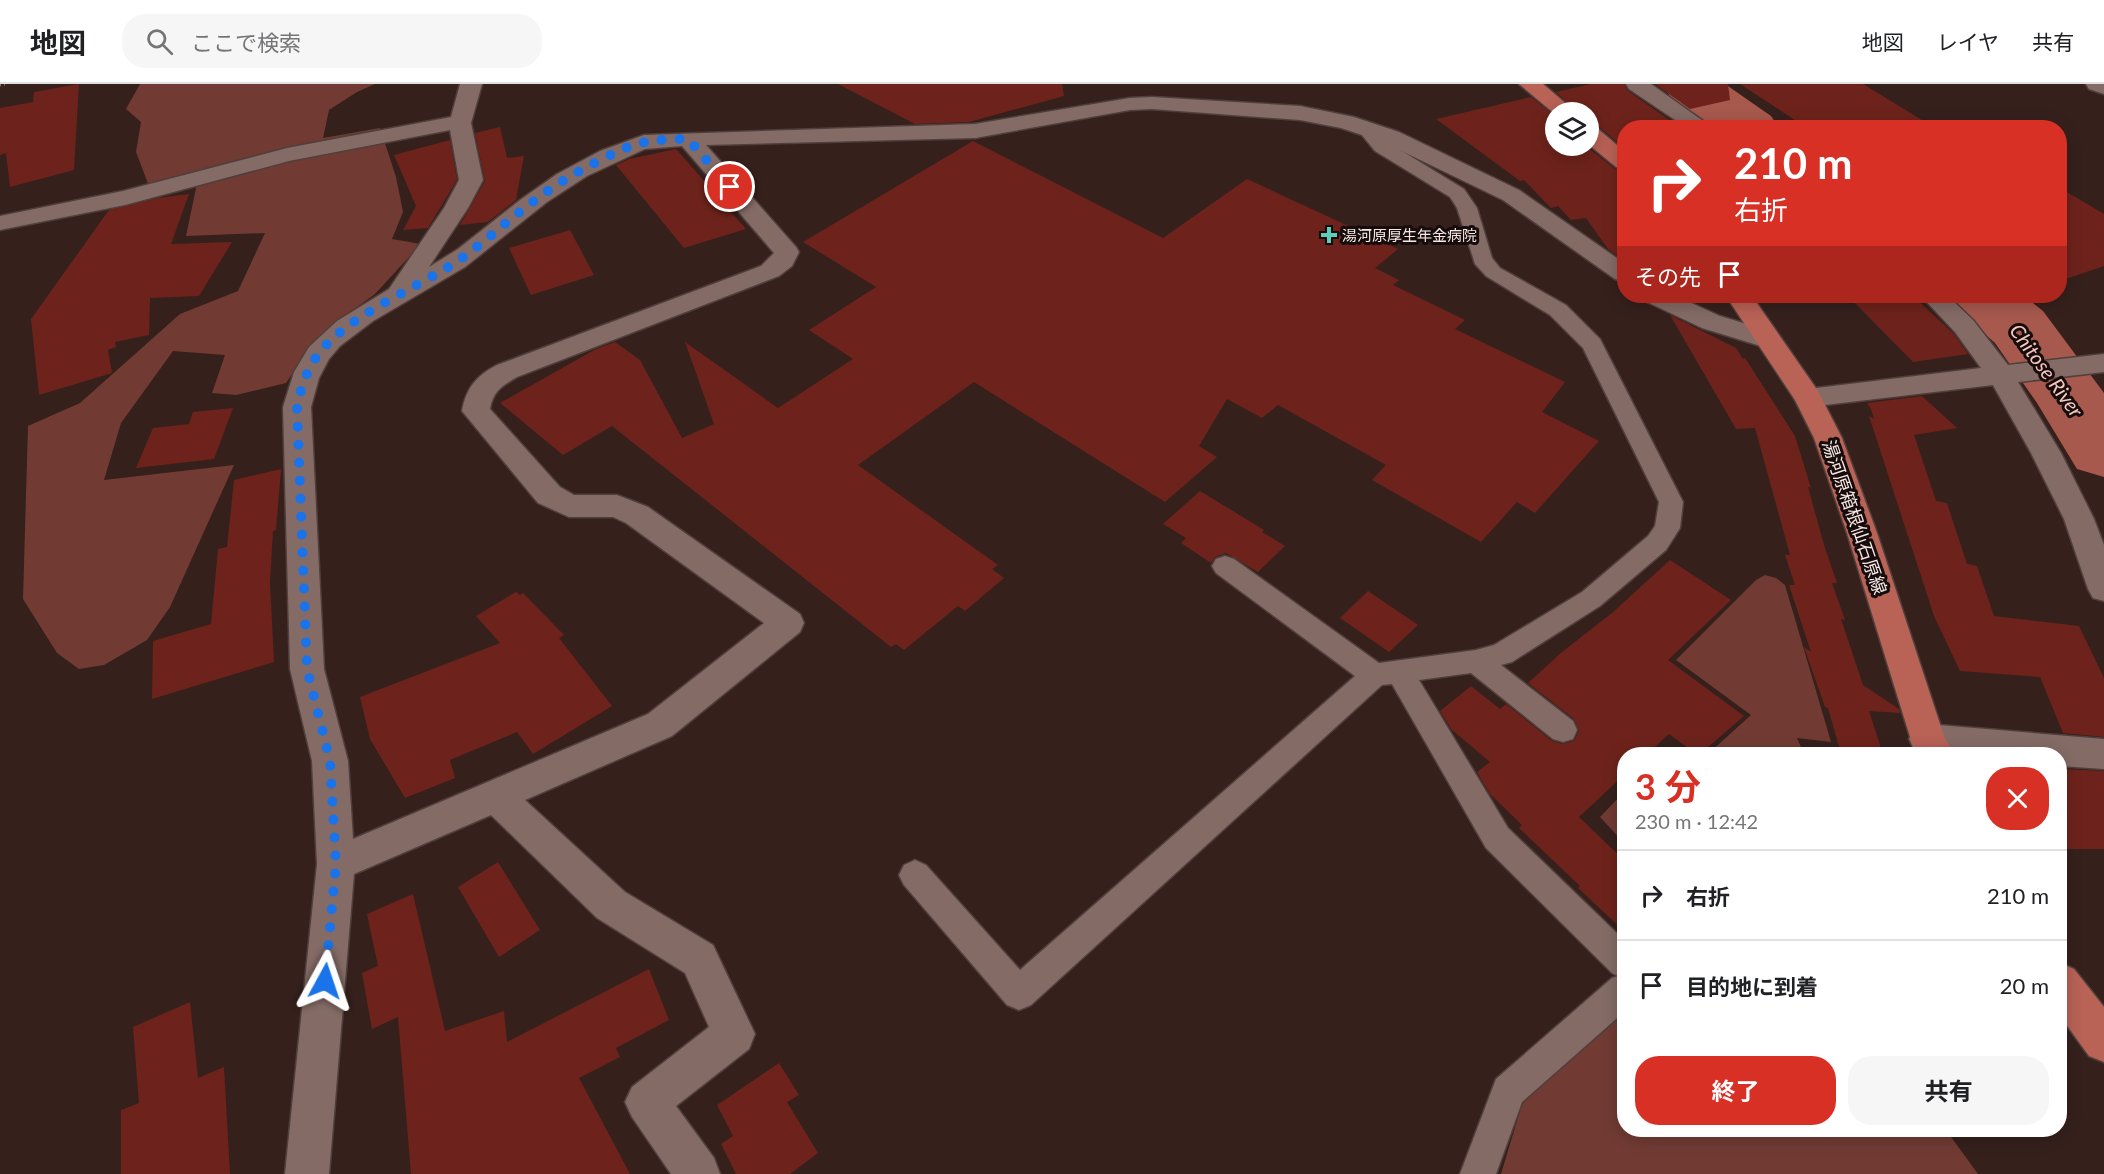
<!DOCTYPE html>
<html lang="ja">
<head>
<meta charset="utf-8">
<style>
  :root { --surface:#fff; --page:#f6f6f6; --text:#202124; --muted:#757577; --line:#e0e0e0; --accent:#d93025 }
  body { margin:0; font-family:Lato,"Noto Sans JP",sans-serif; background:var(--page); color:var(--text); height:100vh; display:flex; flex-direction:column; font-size:22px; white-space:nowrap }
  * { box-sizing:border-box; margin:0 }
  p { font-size:20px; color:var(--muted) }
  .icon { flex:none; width:33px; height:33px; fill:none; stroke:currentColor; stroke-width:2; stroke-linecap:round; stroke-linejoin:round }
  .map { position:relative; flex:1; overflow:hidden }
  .panel { position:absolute; left:1617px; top:663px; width:450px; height:390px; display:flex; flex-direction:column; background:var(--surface); border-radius:24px; box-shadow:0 3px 15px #0003 }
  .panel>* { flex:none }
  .banner { position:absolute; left:1617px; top:36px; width:450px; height:183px; border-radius:24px; box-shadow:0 3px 15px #0003; background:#d93025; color:#fff; overflow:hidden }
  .tools { position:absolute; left:1545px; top:18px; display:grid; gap:12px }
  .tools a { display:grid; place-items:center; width:54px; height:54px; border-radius:50%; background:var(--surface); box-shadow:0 3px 15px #0003; font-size:30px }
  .pin { position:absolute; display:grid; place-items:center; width:51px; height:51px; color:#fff; margin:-26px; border:3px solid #fff; border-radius:50%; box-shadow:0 2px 6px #0007 }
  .me { position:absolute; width:66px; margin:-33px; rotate:5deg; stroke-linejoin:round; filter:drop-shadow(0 0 4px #0008) }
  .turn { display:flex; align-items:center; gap:21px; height:126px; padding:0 18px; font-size:27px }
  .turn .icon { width:78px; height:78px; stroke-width:2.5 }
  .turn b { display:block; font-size:42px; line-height:51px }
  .then { display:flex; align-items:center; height:57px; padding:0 18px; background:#0003; gap:12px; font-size:22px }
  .round { display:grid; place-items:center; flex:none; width:63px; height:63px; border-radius:24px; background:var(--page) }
  .headline { display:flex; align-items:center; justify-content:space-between; height:102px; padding:0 18px }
  h1 { font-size:36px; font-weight:700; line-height:45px; color:var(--accent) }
  .button { display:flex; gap:12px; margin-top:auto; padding:12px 18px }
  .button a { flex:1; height:69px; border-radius:24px; background:var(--accent); color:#fff; font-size:24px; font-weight:700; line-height:69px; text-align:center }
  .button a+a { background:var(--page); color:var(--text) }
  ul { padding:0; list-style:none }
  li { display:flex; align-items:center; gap:18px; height:90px; padding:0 18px; border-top:2px solid var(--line) }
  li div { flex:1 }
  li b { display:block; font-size:22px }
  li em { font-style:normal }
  header { display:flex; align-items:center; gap:36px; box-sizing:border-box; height:84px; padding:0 30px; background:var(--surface); border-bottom:2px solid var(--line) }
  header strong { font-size:28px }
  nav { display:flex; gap:33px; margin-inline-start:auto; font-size:21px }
  .search { width:420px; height:54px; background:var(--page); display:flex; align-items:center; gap:15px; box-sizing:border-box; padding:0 21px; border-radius:24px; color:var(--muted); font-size:22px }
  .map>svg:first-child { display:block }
  .green { fill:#713b33 }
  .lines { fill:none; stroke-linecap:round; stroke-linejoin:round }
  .river { fill:#a8594d; fill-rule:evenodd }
  .building { fill:#6d231b }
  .service-casing { stroke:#503f3c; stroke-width:3 }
  .minor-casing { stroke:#503f3c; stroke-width:3 }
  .tertiary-casing { stroke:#503f3c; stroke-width:3 }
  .secondary-casing { stroke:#503f3c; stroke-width:3 }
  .primary-casing { stroke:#503f3c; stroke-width:3 }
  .path { stroke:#887672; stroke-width:3; stroke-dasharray:1 3; stroke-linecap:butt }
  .service { fill:#846b66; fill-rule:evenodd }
  .minor { fill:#846b66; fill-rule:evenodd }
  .tertiary { fill:#846b66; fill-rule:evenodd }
  .secondary { fill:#846b66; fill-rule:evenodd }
  .primary { fill:#b96256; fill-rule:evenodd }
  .route { stroke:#1a73e8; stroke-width:10; stroke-dasharray:0 18 }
  .poi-dot { fill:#5dceb9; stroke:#160c0b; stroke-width:2 }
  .labels { text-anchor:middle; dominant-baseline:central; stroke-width:6; stroke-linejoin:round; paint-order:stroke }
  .far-poi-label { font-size:15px; fill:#f7e8e5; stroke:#160c0b; text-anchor:start }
  .street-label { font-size:18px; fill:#f7e8e5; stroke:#160c0b }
  .water-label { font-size:20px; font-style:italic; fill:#f7c8c0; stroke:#160c0b }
</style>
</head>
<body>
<header>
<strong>地図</strong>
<div class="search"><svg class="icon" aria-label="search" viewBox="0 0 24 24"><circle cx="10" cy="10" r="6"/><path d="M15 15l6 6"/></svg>ここで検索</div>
<nav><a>地図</a><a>レイヤ</a><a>共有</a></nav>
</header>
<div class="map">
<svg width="2104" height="1090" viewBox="0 0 2104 1090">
  <rect width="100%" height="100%" fill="#35201c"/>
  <g class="green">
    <polygon points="140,0 375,0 357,8 329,26 323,54 380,44 396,93 403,128 392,155 421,160 375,210 334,240 308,267 286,299 236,311 212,309 225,271 173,267 121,339 104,396 234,381 170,523 147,556 104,581 79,585 57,569 23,515 28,342 80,319 180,230 238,207 265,149 186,152 199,90 149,102 136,68 141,38 126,25"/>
    <polygon points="1765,491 1776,494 1785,501 1831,658 1797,654 1804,670 1708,670 1751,631 1676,576 1756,496"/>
    <polygon points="1624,708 1624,759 1600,733"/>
    <polygon points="1624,924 1624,1046 1946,1046 1978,1090 1501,1090 1522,1020"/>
  </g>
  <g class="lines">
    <g class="river">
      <polygon points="1662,0 1725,0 1771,32 1779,44 1713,44 1670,12"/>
      <polygon points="1950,212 2024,212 2043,227 2104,309 2104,393 2077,385 2037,319 1995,259 1959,227"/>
    </g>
  </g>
  <g class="building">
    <polygon points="79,0 74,86 10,103 6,69 0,71 0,24 33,18 34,8"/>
    <polygon points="838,0 1062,0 1064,12 969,38 915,40"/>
    <polygon points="1591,0 1624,0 1628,7 1681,44 1624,44 1624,64 1597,41 1588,39 1588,28 1578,28 1556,8"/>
    <polygon points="1655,0 1728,0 1730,16 1690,25"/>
    <polygon points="1740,0 1863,0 1935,44 1807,44"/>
    <polygon points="1531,13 1556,33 1556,62 1586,62 1615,85 1624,87 1624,177 1608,165 1586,134 1571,136 1558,122 1551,124 1524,96 1520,97 1436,35"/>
    <polygon points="500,43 507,74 524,72 516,116 488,138 460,141 485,97 475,49"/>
    <polygon points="450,56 457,96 428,144 403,146 416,122 394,71"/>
    <polygon points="973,57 1163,154 1247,95 1398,165 1375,184 1399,196 1393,201 1465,236 1455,245 1565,298 1542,328 1599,357 1535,429 1517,418 1481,458 1372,396 1386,381 1278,321 1262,334 1227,315 1199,362 1217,373 1165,418 974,298 858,381 998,481 992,485 1004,494 965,527 958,522 904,566 896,560 891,563 612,342 563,371 500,319 596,265 615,258 640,276 682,354 714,340 685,258 778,324 853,275 809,246 876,203 803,158"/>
    <polygon points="676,65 746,145 684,164 616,81 629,75"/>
    <polygon points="2060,104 2104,130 2104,182 2060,197"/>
    <polygon points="189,110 171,160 232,158 199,212 150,214 149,251 115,258 116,263 108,266 112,289 39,311 31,235 109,126 158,114"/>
    <polygon points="570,146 594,191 531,211 509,164"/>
    <polygon points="1848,212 1913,212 1954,250 1968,270 1913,278"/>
    <polygon points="1670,231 1736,264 1743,275 1745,274 1795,352 1811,404 1808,403 1824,461 1837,499 1832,499 1845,536 1841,535 1863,601 1899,625 1900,629 1869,627 1883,670 1841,670 1828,624 1825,623 1804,563 1811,568 1789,501 1795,501 1785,471 1790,471 1755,344 1736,345"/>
    <polygon points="1922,312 1957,344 1914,351 1936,417 1947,419 1967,480 1977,482 1994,532 2079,542 2104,594 2104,653 2063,649 2040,593 1960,587 1934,532 1869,332 1874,335 1871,325 1867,319"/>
    <polygon points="233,324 214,375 136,384 153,344 189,340 193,328"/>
    <polygon points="281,385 276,446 273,447 270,498 274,578 152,615 153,557 211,540 218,465 227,463 234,396"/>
    <polygon points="1200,407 1264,446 1262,448 1285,462 1258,488 1226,469 1215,473 1211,479 1181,459 1186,454 1163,440"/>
    <polygon points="1670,476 1731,516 1668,576 1744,632 1700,670 1696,670 1669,650 1647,670 1624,670 1624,691 1579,733 1624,776 1624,847 1578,804 1580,802 1519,744 1522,741 1490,710 1477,688 1490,678 1451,645 1440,627 1471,602 1500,625 1506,620 1552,657 1562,660 1574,657 1579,647 1574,635 1528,599 1562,568 1612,529"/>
    <polygon points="1368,507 1418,541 1389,568 1340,534"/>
    <polygon points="516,508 520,511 523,509 564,551 559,554 612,622 533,670 517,648 450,676 455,694 405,714 370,655 360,613 500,559 476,532"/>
    <polygon points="2060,685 2104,687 2104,765 2060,765"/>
    <polygon points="498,778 540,846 499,873 458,803"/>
    <polygon points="413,810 445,947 504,927 507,958 649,885 669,936 616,964 620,973 579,994 630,1090 411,1090 398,933 372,945 362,889 378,882 367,830"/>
    <polygon points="190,918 198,994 224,983 230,1090 121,1090 121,1026 139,1019 133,943"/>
    <polygon points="779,979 799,1011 787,1018 818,1069 790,1090 736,1090 721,1060 733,1052 717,1021"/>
  </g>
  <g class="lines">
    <defs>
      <polygon id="service" points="1366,40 1372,41 1389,59 1464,105 1477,124 1492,174 1500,184 1566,221 1600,255 1683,418 1680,444 1666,466 1600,522 1512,578 1501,581 1573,637 1577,646 1573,655 1563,658 1553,655 1471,589 1419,596 1508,744 1624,856 1624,928 1522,1018 1496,1090 1460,1090 1496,995 1612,894 1618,892 1612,889 1486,764 1392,600 1382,601 1031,921 1019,926 1007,921 904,801 899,791 904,781 915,776 926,781 1020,886 1355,592 1216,489 1212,482 1216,475 1225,472 1234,475 1379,579 1476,566 1494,561 1582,508 1648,452 1655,442 1659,418 1583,264 1550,231 1486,192 1475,180 1457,124 1450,113 1375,67 1357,45 1360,41"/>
      <g id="minor">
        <path d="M 460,0 L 482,0 L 471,39 L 483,96 L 468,124 L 429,183 L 458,165 L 520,116 L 557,90 L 600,67 L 644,51 L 975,40 L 983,42 L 986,47 L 983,52 L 975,54 L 706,61 L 796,163 L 799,168 L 792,182 L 779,192 L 517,293 C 502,302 493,307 490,325 L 560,403 L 574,411 L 617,411 L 648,423 L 800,530 L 804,539 L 800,548 L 672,652 L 525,716 L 625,808 L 713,861 L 755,950 L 749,965 L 676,1022 L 714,1074 L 720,1090 L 671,1090 L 632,1033 L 625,1018 L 632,1003 L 709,943 L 685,889 L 597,834 L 491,731 L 354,790 L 329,1090 L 285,1090 L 317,780 L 312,677 L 290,585 L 283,323 L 294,288 L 309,263 L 337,237 L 389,205 L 444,124 L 459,96 L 450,46 L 289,77 L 125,121 L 0,146 L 0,132 L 123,107 L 287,64 L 451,33 ZM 682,62 L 774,169 L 761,182 L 497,281 C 477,291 466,304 462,327 L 538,419 L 569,433 L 613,433 L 626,439 L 764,539 L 648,630 L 353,755 L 348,677 L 324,585 L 311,323 L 319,294 L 329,275 L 340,262 L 373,237 L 465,183 L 547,118 L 587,92 L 645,65 Z"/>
        <polygon points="1626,0 1651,0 1713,44 1687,44 1629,5"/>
        <polygon points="1921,212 1948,212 1973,236 2008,281 2104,270 2104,288 2018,298 2061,369 2094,435 2104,461 2104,517 2093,514 2088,505 2064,435 2031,369 1993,301 1808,323 1798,321 1794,314 1798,307 1808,305 1981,284 1955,248"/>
        <polygon points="1927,640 2104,655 2104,685 2060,682 2060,670 1927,670 1914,666 1909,655 1914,644"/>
      </g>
      <g id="tertiary">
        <polygon points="1152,13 1300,22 1354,33 1399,48 1519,106 1624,179 1624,198 1615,195 1503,116 1383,58 1341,44 1300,36 1152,25 1130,26 975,54 967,52 964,47 967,42 975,40 1130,14"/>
        <polygon points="1643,212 1676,212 1720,232 1776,249 1780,255 1776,261 1767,264 1702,244 1647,218"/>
      </g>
      <polygon id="secondary" points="2086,0 2104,0 2104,10 2089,5"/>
      <g id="primary">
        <polygon points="1519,0 1543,0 1576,28 1556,28 1556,31"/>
        <polygon points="1588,41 1596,43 1624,67 1624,85 1616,83 1588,60"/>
        <polygon points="1726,212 1752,212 1818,307 1842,354 1877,449 1944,652 1953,670 1917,670 1914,666 1847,449 1814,354 1795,316"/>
        <polygon points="2060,879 2074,885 2104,923 2104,978 2089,972 2060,932"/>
      </g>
    </defs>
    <use href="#service" class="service-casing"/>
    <use href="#minor" class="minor-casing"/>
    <use href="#tertiary" class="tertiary-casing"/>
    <use href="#secondary" class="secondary-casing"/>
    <use href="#primary" class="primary-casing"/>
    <polyline class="path" points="0,1 6,0"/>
    <use href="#service" class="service"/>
    <use href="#minor" class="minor"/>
    <use href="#tertiary" class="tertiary"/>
    <use href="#secondary" class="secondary"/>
    <use href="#primary" class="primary"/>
  </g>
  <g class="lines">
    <path class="route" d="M 325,897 L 336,780 L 330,677 L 307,585 L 297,323 C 301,303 307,285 319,269 C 350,230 418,204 459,176 C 487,157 511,133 538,114 C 563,95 593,79 621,66 C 643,56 664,55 688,55 L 730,103"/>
  </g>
  <path class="poi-dot" d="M1326 142h6v6h6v6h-6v6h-6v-6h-6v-6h6z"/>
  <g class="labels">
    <g class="far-poi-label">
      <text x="1342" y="151">湯河原厚生年金病院</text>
    </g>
    <g class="street-label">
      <text transform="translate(1855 433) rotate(71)">湯河原箱根仙石原線</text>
    </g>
    <g class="water-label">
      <text transform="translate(2047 286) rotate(54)">Chitose River</text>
    </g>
  </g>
</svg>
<div class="tools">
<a><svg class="icon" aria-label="layers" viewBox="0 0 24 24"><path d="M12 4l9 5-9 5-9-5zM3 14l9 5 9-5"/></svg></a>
</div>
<div class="pin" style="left:730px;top:103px;background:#d93025"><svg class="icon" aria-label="arrive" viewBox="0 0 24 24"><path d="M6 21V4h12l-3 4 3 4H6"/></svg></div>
<svg class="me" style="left:325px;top:897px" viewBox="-20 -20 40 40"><path d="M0-17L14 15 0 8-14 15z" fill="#1a73e8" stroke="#fff" stroke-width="4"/></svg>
<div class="banner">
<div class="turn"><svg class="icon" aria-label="right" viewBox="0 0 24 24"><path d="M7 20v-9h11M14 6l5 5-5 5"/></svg><div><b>210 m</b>右折</div></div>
<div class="then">その先<svg class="icon" aria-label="arrive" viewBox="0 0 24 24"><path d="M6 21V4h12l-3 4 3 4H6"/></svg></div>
</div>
<section class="panel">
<div class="headline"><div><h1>3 分</h1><p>230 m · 12:42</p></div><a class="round" style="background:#d93025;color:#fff"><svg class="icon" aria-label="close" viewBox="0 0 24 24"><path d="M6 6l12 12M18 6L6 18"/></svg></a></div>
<ul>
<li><svg class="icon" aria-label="right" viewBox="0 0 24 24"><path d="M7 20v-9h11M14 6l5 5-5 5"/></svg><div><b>右折</b></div><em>210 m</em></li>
<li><svg class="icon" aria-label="arrive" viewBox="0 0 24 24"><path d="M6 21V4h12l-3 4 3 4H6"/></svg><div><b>目的地に到着</b></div><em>20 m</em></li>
</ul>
<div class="button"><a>終了</a><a>共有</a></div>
</section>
</div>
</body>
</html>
